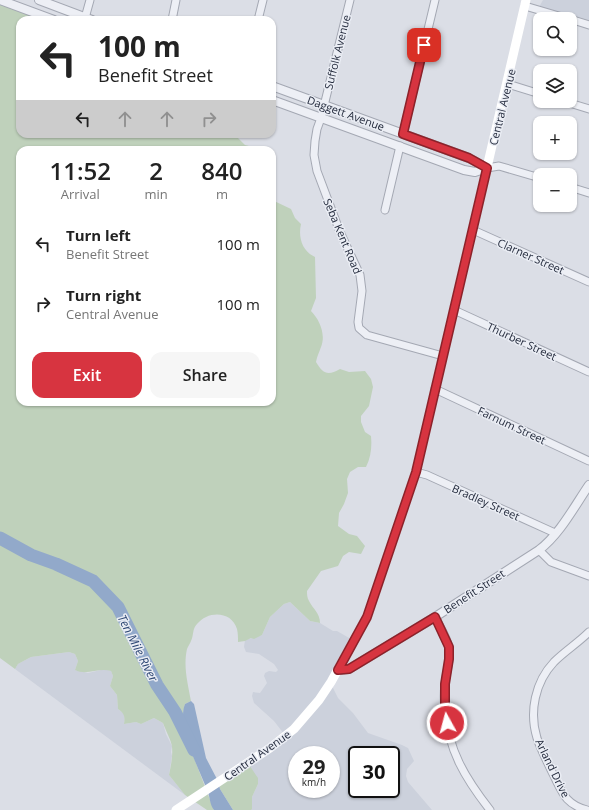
<!DOCTYPE html>
<html lang="en">
<head>
<meta charset="utf-8">
<style>
  :root { --surface:#fff; --page:#f6f6f6; --text:#222; --muted:#767676; --accent:#d73440 }
  body { margin:0; font-family:"Open Sans",sans-serif; background:var(--page); color:var(--text); height:100vh; display:flex; flex-direction:column; font-size:15px; white-space:nowrap }
  * { box-sizing:border-box; margin:0 }
  p { font-size:13px; color:var(--muted) }
  .icon { flex:none; width:22px; height:22px; fill:none; stroke:currentColor; stroke-width:2; stroke-linecap:round; stroke-linejoin:round }
  .map { position:relative; flex:1; overflow:hidden }
  .drawer { position:absolute; left:16px; top:146px; width:260px; height:260px; display:flex; flex-direction:column; background:var(--surface); border-radius:12px; box-shadow:0 1px 3px #0004 }
  .drawer>* { flex:none }
  .guide { position:absolute; left:16px; top:16px; width:260px; height:122px; border-radius:12px; box-shadow:0 1px 3px #0004; background:#fff; color:var(--text); overflow:hidden }
  .tools { position:absolute; left:533px; top:12px; display:grid; gap:8px }
  .tools a { display:grid; place-items:center; width:44px; height:44px; border-radius:8px; background:var(--surface); box-shadow:0 1px 3px #0004; font-size:20px }
  .speed { position:absolute; left:288px; top:746px; display:flex; gap:8px; font-size:20px; font-weight:700; text-align:center }
  .speed>* { display:grid; place-content:center; width:52px; height:52px; border-radius:50%; background:var(--surface); box-shadow:0 1px 3px #0004; line-height:1 }
  .speed small { font-size:10px; font-weight:400 }
  .speed .limit { border:2px solid #111; border-radius:6px; background:#fff; color:#111 }
  .pin { position:absolute; display:grid; place-items:center; width:34px; height:34px; color:#fff; margin:-17px; border-radius:8px; box-shadow:0 2px 6px #0006 }
  .me { position:absolute; width:44px; margin:-22px; rotate:353deg; stroke-linejoin:round; filter:drop-shadow(0 0 3px #0008) }
  .turn { display:flex; align-items:center; gap:14px; height:84px; padding:0 16px; font-size:18px }
  .turn .icon { width:52px; height:52px; stroke-width:2.5 }
  .turn b { display:block; font-size:28px; line-height:34px }
  .lanes { display:flex; align-items:center; height:38px; padding:0 16px; background:#0003; justify-content:center; gap:20px; direction:ltr }
  .lanes .off { opacity:.35 }
  .eta { display:flex; justify-content:space-evenly; align-items:center; height:68px; text-align:center }
  .eta b { font-size:24px; font-weight:600; line-height:28px }
  .action { display:flex; gap:8px; margin-top:auto; padding:8px 16px }
  .action a { flex:1; height:46px; border-radius:12px; background:var(--accent); color:#fff; font-size:16px; font-weight:600; line-height:46px; text-align:center }
  .action a+a { background:var(--page); color:var(--text) }
  ul { padding:0; list-style:none }
  li { display:flex; align-items:center; gap:12px; height:60px; padding:0 16px }
  li div { flex:1 }
  li b { display:block; font-size:15px }
  li em { font-style:normal }
  .map>svg:first-child { display:block }
  .built { fill:#ccd1dc; fill-rule:evenodd }
  .green { fill:#bfd1bb }
  .water { fill:#92a9ca }
  .lines { fill:none; stroke-linecap:round; stroke-linejoin:round }
  .river { stroke:#92a9ca; stroke-width:13 }
  .minor-casing { stroke:#a4a8b3; stroke-width:9 }
  .tertiary-casing { stroke:#a4a8b3; stroke-width:10 }
  .minor { stroke:#edeff5; stroke-width:7 }
  .tertiary { stroke:#edeff5; stroke-width:8 }
  .secondary { stroke:#fff; stroke-width:9 }
  .route-casing { stroke:#8c222a; stroke-width:10 }
  .route { stroke:#d73440; stroke-width:7 }
  .labels { text-anchor:middle; dominant-baseline:central; stroke-width:3; stroke-linejoin:round; paint-order:stroke }
  .street-label { font-size:11px; fill:#242b3d; stroke:#eaedf4 }
  .water-label { font-size:12px; font-style:italic; fill:#2c4673; stroke:#eaedf4 }
</style>
</head>
<body>
<div class="map">
<svg width="589" height="810" viewBox="0 0 589 810">
  <rect width="100%" height="100%" fill="#dbdee6"/>
  <g class="built">
    <polygon points="543,0 589,0 589,26 538,9"/>
    <path d="M 290,602 L 310,621 L 320,623 L 333,631 L 337,631 L 351,639 L 330,682 L 338,698 L 353,713 L 368,733 L 402,745 L 408,748 L 414,761 L 407,769 L 406,776 L 408,782 L 432,810 L 251,810 L 252,797 L 258,784 L 247,762 L 284,734 L 274,721 L 254,703 L 252,696 L 253,692 L 260,693 L 267,683 L 264,676 L 265,673 L 269,671 L 276,672 L 278,670 L 274,664 L 259,654 L 246,652 L 244,647 L 245,640 L 262,635 L 270,617 L 284,604 ZM 297,755 L 331,755 L 331,789 L 297,789 ZM 357,755 L 391,755 L 391,789 L 357,789 Z"/>
    <polygon points="69,652 75,654 78,661 75,670 88,673 105,669 111,671 113,676 110,686 117,695 118,709 123,713 125,716 124,724 136,722 141,724 154,718 163,723 166,734 172,746 171,752 172,756 169,775 185,795 15,669 18,664 31,657"/>
  </g>
  <g class="green">
    <path d="M 0,0 L 54,20 L 20,20 L 20,134 L 234,134 L 245,145 L 265,150 L 20,150 L 20,402 L 272,402 L 272,200 L 291,209 L 295,218 L 301,224 C 298,237 302,251 315,257 L 316,298 L 311,311 C 320,320 326,335 321,347 C 319,353 317,356 316,362 C 323,374 328,376 340,369 L 349,372 L 365,371 L 371,379 L 373,387 L 369,406 L 361,416 L 361,422 L 365,432 L 371,436 C 372,447 371,457 366,467 L 358,467 L 350,472 L 347,479 L 348,493 L 344,504 L 339,513 L 338,526 L 349,534 L 357,536 L 365,546 L 361,554 L 349,552 L 343,556 L 338,566 L 321,571 L 307,591 C 307,594 307,598 309,601 C 313,609 320,613 320,623 L 310,621 L 290,602 L 284,604 L 270,617 L 262,635 L 254,639 L 251,638 L 245,641 L 238,642 C 238,638 238,633 237,629 C 232,611 208,610 197,624 C 192,629 194,635 191,641 C 190,644 188,646 187,649 C 183,667 188,684 191,701 L 185,704 L 182,717 L 189,745 L 214,810 L 207,810 L 185,795 L 169,775 C 171,765 173,756 172,747 C 172,742 165,729 163,723 L 154,718 L 141,724 L 136,722 L 124,724 C 125,717 125,714 118,709 L 117,695 L 110,686 L 113,676 L 111,671 C 99,667 87,676 75,670 L 78,661 L 75,654 L 69,652 L 31,657 L 18,664 L 15,669 L 0,658 Z"/>
    <polygon points="247,762 258,778 258,784 252,797 252,809 251,810 233,810 220,789 218,781"/>
  </g>
  <path class="water" d="M 191,701 L 194,704 L 206,758 L 218,781 L 220,789 L 233,810 L 214,810 C 210,805 210,798 208,792 C 200,771 176,726 185,704 Z"/>
  <g class="lines">
    <polyline class="river" points="0,538 31,555 56,564 93,581 118,607 157,685 175,712 194,750"/>
    <defs>
      <g id="minor">
        <polyline points="350,0 321,118 317,129 315,141 314,155 317,171 340,232 360,275 362,291 358,322 359,328 367,335 443,356"/>
        <polyline points="525,6 569,19"/>
        <polyline points="85,18 90,0"/>
        <polyline points="570,19 589,25"/>
        <polyline points="172,20 176,0"/>
        <polyline points="258,20 263,0"/>
        <polyline points="508,84 540,94"/>
        <polyline points="563,101 589,109"/>
        <polyline points="403,134 435,0"/>
        <polyline points="487,168 499,166 540,178"/>
        <polyline points="570,187 589,193"/>
        <polyline points="385,210 400,146"/>
        <polyline points="473,230 589,282"/>
        <polyline points="454,310 589,372"/>
        <polyline points="435,389 589,461"/>
        <polyline points="416,472 427,475 555,533"/>
        <polyline points="539,550 551,562 589,576"/>
        <path d="M 435,617 C 440,627 447,637 449,648 C 451,660 446,672 445,684 C 444,692 444,701 445,709 C 448,750 465,778 490,810"/>
        <path d="M 587,810 C 564,804 562,791 552,772 C 547,761 541,750 537,738 C 529,712 535,682 554,662 C 565,651 578,643 589,632"/>
      </g>
      <g id="tertiary">
        <polyline points="0,0 54,20"/>
        <polyline points="39,0 92,20"/>
        <polyline points="272,86 469,158 487,168"/>
        <polyline points="272,100 464,170 475,172 487,168"/>
        <path d="M 338,670 L 349,669 L 435,617 L 539,550 C 560,534 574,507 589,485"/>
      </g>
    </defs>
    <use href="#minor" class="minor-casing"/>
    <use href="#tertiary" class="tertiary-casing"/>
    <use href="#minor" class="minor"/>
    <use href="#tertiary" class="tertiary"/>
    <polyline class="secondary" points="176,810 270,748 294,729 319,700 331,682 367,617 416,472 526,0"/>
  </g>
  <g class="lines">
    <defs>
      <polyline id="route" points="424,45 403,134 469,158 487,168 416,472 367,617 338,670 349,669 435,617 449,647 449,659 445,684 445,708 447,723"/>
    </defs>
    <use href="#route" class="route-casing"/>
    <use href="#route" class="route"/>
  </g>
  <g class="labels">
    <g class="street-label">
      <text transform="translate(337 52) rotate(-76)">Suffolk Avenue</text>
      <text transform="translate(502 107) rotate(-76)">Central Avenue</text>
      <text transform="translate(346 113) rotate(20)">Daggett Avenue</text>
      <text transform="translate(343 236) rotate(67)">Seba Kent Road</text>
      <text transform="translate(531 256) rotate(24)">Clarner Street</text>
      <text transform="translate(522 341) rotate(25)">Thurber Street</text>
      <text transform="translate(512 425) rotate(25)">Farnum Street</text>
      <text transform="translate(486 502) rotate(24)">Bradley Street</text>
      <text transform="translate(474 591) rotate(-33)">Benefit Street</text>
      <text transform="translate(257 755) rotate(-35)">Central Avenue</text>
      <text transform="translate(553 768) rotate(64)">Arland Drive</text>
    </g>
    <g class="water-label">
      <text transform="translate(138 648) rotate(63)">Ten Mile River</text>
    </g>
  </g>
</svg>
<div class="tools">
<a><svg class="icon" aria-label="search" viewBox="0 0 24 24"><circle cx="10" cy="10" r="6"/><path d="M15 15l6 6"/></svg></a>
<a><svg class="icon" aria-label="layers" viewBox="0 0 24 24"><path d="M12 4l9 5-9 5-9-5zM3 14l9 5 9-5"/></svg></a>
<a>+</a>
<a>−</a>
</div>
<div class="speed"><div>29<small>km/h</small></div><div class="limit">30</div></div>
<div class="pin" style="left:424px;top:45px;background:#d93025"><svg class="icon" aria-label="arrive" viewBox="0 0 24 24"><path d="M6 21V4h12l-3 4 3 4H6"/></svg></div>
<svg class="me" style="left:447px;top:723px" viewBox="-20 -20 40 40"><circle r="17" fill="#d73440" stroke="#fff" stroke-width="3"/><path d="M0-11L8 9 0 5-8 9z" fill="#fff"/></svg>
<div class="guide">
<div class="turn"><svg class="icon" aria-label="left" viewBox="0 0 24 24"><path d="M17 20v-9H6M10 6l-5 5 5 5"/></svg><div><b>100 m</b>Benefit Street</div></div>
<div class="lanes"><svg class="icon" aria-label="left" viewBox="0 0 24 24"><path d="M17 20v-9H6M10 6l-5 5 5 5"/></svg><svg class="icon off" aria-label="ahead" viewBox="0 0 24 24"><path d="M12 20V5M6 11l6-6 6 6"/></svg><svg class="icon off" aria-label="ahead" viewBox="0 0 24 24"><path d="M12 20V5M6 11l6-6 6 6"/></svg><svg class="icon off" aria-label="right" viewBox="0 0 24 24"><path d="M7 20v-9h11M14 6l5 5-5 5"/></svg></div>
</div>
<section class="drawer">
<div class="eta">
<div><b>11:52</b><p>Arrival</p></div>
<div><b>2</b><p>min</p></div>
<div><b>840</b><p>m</p></div>
</div>
<ul>
<li><svg class="icon" aria-label="left" viewBox="0 0 24 24"><path d="M17 20v-9H6M10 6l-5 5 5 5"/></svg><div><b>Turn left</b><p>Benefit Street</p></div><em>100 m</em></li>
<li><svg class="icon" aria-label="right" viewBox="0 0 24 24"><path d="M7 20v-9h11M14 6l5 5-5 5"/></svg><div><b>Turn right</b><p>Central Avenue</p></div><em>100 m</em></li>
</ul>
<div class="action"><a>Exit</a><a>Share</a></div>
</section>
</div>
</body>
</html>
